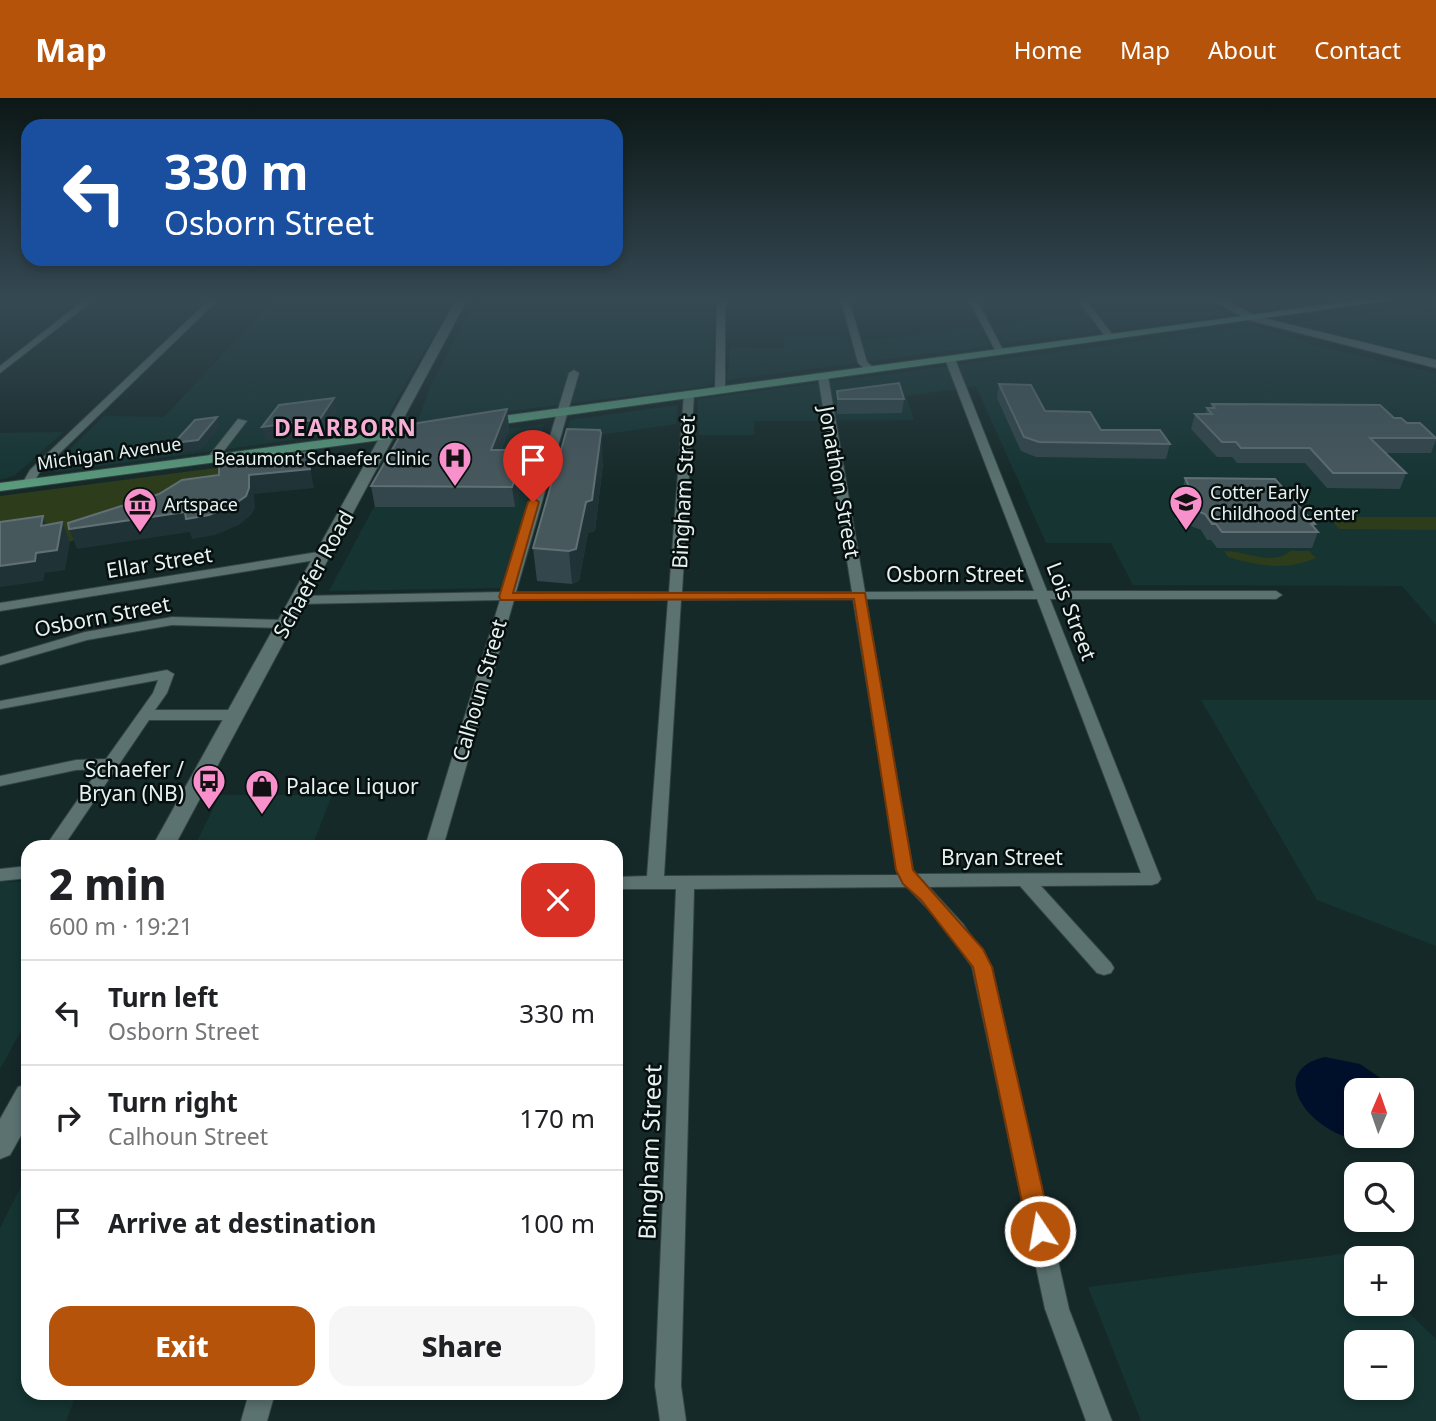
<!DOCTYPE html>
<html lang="en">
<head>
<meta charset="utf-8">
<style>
  :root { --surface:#fff; --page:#f6f6f6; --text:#202124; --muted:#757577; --line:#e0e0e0; --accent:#b45309 }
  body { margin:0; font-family:"Noto Sans",sans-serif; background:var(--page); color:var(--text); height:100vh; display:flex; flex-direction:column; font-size:26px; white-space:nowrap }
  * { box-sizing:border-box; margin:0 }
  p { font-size:23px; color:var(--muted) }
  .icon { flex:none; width:38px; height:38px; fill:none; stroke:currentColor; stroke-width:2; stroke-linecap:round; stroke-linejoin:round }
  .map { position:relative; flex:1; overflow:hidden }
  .details { position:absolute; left:21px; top:742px; width:602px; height:560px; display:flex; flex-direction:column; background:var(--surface); border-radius:21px; box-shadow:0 4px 10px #0003 }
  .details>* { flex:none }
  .top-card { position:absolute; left:21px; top:21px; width:602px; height:147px; border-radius:21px; box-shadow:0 4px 10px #0003; background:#1a4fa0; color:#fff; overflow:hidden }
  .needle { width:46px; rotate:2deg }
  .tools { position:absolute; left:1344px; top:980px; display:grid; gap:14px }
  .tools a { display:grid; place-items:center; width:70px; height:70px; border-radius:14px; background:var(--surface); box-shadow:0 4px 10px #0003; font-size:35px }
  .pin { position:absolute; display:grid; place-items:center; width:60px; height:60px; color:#fff; margin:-72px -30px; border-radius:50% 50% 50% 0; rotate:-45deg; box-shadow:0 0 7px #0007 }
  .pin .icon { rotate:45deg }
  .me { position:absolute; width:77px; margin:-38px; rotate:348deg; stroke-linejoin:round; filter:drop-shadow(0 0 5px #0008) }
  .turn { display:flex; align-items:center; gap:24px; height:147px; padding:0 28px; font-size:32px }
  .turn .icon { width:91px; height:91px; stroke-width:2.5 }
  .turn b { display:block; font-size:49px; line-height:60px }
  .round { display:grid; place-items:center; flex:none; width:74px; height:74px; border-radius:21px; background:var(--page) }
  .overview { display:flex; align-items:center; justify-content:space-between; height:119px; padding:0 28px }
  h1 { font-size:42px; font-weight:800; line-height:52px }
  .cta { display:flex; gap:14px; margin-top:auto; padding:14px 28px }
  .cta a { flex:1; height:80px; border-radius:21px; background:var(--accent); color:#fff; font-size:28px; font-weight:800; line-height:80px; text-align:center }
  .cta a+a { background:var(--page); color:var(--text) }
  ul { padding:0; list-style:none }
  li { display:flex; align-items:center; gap:21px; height:105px; padding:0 28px; border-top:2px solid var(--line) }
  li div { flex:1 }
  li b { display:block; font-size:26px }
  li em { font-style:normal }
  header { display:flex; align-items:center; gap:42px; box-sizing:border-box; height:98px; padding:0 35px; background:var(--accent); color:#fff }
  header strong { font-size:33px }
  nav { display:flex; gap:38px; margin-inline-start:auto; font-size:24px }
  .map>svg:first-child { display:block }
  .built { fill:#153432; fill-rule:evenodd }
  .green { fill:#2d3c1a }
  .water { fill:#000f2a }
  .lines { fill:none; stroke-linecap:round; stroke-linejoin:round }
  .street-casing { stroke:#334342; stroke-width:2 }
  .secondary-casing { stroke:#334342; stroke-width:2 }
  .primary-casing { stroke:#334342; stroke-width:2 }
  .street { fill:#5b7270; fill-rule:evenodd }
  .secondary { fill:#5b7270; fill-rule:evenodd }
  .primary { fill:#5a9a7d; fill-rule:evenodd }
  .wall { fill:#33464b }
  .shaded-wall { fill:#1f3336 }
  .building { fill:#47585d; stroke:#607074; stroke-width:2 }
  .route { fill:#b45309; stroke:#753606; stroke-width:2 }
  .labels { text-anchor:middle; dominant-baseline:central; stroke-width:5; stroke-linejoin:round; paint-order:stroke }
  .far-street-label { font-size:18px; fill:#e6f2f1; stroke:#07100f }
  .far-poi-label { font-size:18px; fill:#e6f2f1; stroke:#07100f; text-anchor:start }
  .street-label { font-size:21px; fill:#e6f2f1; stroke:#07100f }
  .poi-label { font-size:21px; fill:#e6f2f1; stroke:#07100f; text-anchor:end }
  .far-district-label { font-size:23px; font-weight:bold; letter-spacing:2px; fill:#f7aed7; stroke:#07100f }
  .near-street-label { font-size:24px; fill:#e6f2f1; stroke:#07100f }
</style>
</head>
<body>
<header>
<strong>Map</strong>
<nav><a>Home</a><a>Map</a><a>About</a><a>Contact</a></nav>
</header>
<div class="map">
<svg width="1436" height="1323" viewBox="0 0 1436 1323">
  <rect width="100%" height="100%" fill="#152928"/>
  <g class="built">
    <polygon points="273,202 453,202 381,330 56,374 50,370 104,318 164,319"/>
    <polygon points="475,202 714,202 713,283 709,288 417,325 432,285"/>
    <polygon points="1075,202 1209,202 1225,217 727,282 730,249 785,250 784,238 846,238 848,245 1084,216"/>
    <polygon points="1436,205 1436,260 1299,228 1300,224"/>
    <polygon points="1254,228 1314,247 1436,275 1436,527 1402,488 1133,487 1111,445 1046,445 976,288 906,298 914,322 754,323 754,337 699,337 697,301"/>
    <polygon points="678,307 676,326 564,342 570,322"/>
    <polygon points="544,326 508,490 329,493 408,345"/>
    <polygon points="63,334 14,378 0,382 0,335"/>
    <polygon points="1201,602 1436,602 1436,848 1317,802"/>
    <polygon points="220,697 332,697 312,749 194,749"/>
    <polygon points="0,784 28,784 28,920 0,971"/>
    <polygon points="28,1075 28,1295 77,1295 66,1323 0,1323 0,1130"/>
    <path d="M 1349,1155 L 1356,1162 L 1356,1206 L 1400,1206 L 1436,1241 L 1436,1323 L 1141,1323 L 1088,1189 ZM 1356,1244 L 1402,1244 L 1402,1290 L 1356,1290 Z"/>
  </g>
  <g class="green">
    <polygon points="223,369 224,395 69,444 0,445 0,398"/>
    <polygon points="1329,419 1436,419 1436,432 1339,431"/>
    <path d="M 1224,453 C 1245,452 1273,469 1290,453 L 1309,453 L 1316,460 C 1287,473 1257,468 1228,459 Z"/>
  </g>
  <path class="water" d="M 1325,959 L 1360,966 L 1392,988 L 1395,992 L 1356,992 L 1356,1038 L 1396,1039 C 1332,1064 1251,976 1325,959 Z"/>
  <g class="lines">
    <defs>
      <g id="street">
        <polygon points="84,202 94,202 0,275 0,268"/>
        <polygon points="209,202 218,202 39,375 32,388 24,388 22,386 30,372"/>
        <polygon points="717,202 725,202 725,292 720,295 715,292"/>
        <polygon points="841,202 849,202 867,264 874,270 874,274 868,274 858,265"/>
        <polygon points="969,202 977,202 1004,254 1003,256 996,254"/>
        <polygon points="1078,202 1086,202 1113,237 1113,241 1107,241"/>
        <path d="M 950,258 L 955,261 L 1047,493 L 1276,493 L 1282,497 L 1276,501 L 1050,501 L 1161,781 L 1158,785 L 1152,787 L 1041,788 L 1111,865 L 1114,870 L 1111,875 L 1104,877 L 1097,875 L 1020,788 L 929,789 L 963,826 L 992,869 L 1069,1211 L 1112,1323 L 1086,1323 L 1045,1211 L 972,869 L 943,827 L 907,789 L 694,791 L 681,1288 L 686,1323 L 660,1323 L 655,1288 L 676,791 L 616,791 L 616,779 L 647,778 L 668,502 L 514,502 L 443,749 L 425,749 L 500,502 L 298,506 L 291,502 L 298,498 L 503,494 L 569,275 L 574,272 L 579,275 L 516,494 L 669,494 L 684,296 L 689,293 L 694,296 L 682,494 L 852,494 L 818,278 L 823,275 L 828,278 L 865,494 L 1034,493 L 945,261 ZM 853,501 L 898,777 L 664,778 L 681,502 ZM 866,501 L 1037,501 L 1141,775 L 916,776 L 913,772 Z"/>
        <polygon points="238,321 247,323 216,363 208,363 208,359"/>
        <polygon points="324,453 328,454 328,460 0,513 0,505"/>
        <polygon points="172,519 284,522 291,526 284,530 172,527 87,542 0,567 0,559 85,534"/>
        <polygon points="167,572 174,576 167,595 155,612 235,612 243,617 235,622 149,622 63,749 45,749 99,671 76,672 0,688 0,678 76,662 106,661 153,595 158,582 0,611 0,603"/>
        <polygon points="28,768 28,780 0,783 0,771"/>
        <polygon points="249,1295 275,1295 267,1323 241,1323"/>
      </g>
      <g id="secondary">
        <polygon points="456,202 467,202 174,749 152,749"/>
        <polygon points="1212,202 1226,202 1256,218 1436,262 1436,270 1248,222"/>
        <polygon points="28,986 28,1025 10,1057 0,1061 0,1021 18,989"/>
      </g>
      <g id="primary">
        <polygon points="1361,202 1393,202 481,329 474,325 481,321"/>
        <polygon points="428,328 435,332 433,335 0,393 0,385"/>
      </g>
    </defs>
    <use href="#street" class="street-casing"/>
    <use href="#secondary" class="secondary-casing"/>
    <use href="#primary" class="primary-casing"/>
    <use href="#street" class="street"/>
    <use href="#secondary" class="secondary"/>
    <use href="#primary" class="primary"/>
  </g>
  <g class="wall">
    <polygon points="999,286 1045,313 1101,332 1170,346 1166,361 1036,359 1021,353 997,300"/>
    <polygon points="837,293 904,301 902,315 837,316"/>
    <polygon points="1212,306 1394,320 1407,325 1436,339 1436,342 1431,355 1385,355 1406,375 1400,391 1327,390 1305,365 1237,365 1232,359 1217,359 1191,331 1195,316 1205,316 1207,310 1210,310"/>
    <polygon points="507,311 509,330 501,352 527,372 515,409 375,409 371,388"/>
    <polygon points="603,365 595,433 588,435 579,483 572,486 537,483 533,450"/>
    <polygon points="1185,380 1315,426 1314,429 1318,434 1312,450 1217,450 1211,442 1207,442 1201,432 1175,422 1179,406 1184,403 1181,396"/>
  </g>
  <g class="shaded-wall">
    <polygon points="334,300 337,314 323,335 266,343 262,329"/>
    <polygon points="507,311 509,330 493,371 491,352"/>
    <polygon points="217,319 220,329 201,352 177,355 174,345"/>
    <polygon points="601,335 603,365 595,433 588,435 579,483 572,486 569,453 586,404"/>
    <polygon points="525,352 527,372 515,409 512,389"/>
    <polygon points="307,354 314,390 254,396 255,410 251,417 239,427 215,437 192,441 190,434 77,451 69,431 185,414 249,377"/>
    <polygon points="43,418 51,438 41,428"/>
    <polygon points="62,424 70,444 65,472 45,475 43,483 0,489 0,468 36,455"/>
  </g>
  <g class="building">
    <polygon points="899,285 904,301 838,301 837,293"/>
    <polygon points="999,286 1031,287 1045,313 1090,314 1101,332 1160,332 1170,346 1039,344 1024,339"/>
    <polygon points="334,300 320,321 262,329 279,307"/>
    <polygon points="1212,306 1380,307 1394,320 1401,320 1407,325 1420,325 1436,340 1370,340 1406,375 1333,375 1310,350 1241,350 1236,344 1222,344 1195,316 1212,316 1207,310 1215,310"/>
    <polygon points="507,311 491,352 525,352 512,389 371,388 404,331 418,325"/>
    <polygon points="217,319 198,342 174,345 195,322"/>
    <polygon points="567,331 600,332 601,335 592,402 586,404 576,451 569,453 533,450"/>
    <polygon points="307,354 310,371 249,377 249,390 246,398 233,407 209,417 186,421 185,414 69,431 68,425 159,396 182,382 219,377 219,366"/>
    <polygon points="1185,380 1275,381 1315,426 1311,426 1318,434 1222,434 1216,426 1212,426 1205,416 1179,406 1193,397"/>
    <polygon points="43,418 41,428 62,424 57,452 36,455 35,463 0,468 0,424"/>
  </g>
  <linearGradient id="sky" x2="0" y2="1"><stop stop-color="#0c1716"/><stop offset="0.52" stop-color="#354953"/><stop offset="1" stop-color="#354953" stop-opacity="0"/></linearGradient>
  <rect width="1436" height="388" fill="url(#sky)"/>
  <polygon class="route" points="533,400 539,404 513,495 865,495 913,772 983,851 992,869 1052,1133 1048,1141 1040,1144 1031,1141 1028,1133 973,869 921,802 903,786 896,772 854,501 501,502 499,499 528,404"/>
  <defs>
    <symbol id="hospital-pin" viewBox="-11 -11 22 30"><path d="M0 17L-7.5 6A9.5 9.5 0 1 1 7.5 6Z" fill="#f890cc" stroke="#07100f"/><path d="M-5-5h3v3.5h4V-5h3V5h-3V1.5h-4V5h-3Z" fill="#111"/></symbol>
    <symbol id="school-pin" viewBox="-11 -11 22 30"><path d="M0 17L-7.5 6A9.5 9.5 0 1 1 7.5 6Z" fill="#f890cc" stroke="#07100f"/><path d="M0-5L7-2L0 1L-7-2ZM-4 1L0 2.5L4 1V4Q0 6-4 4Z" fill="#111"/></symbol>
    <symbol id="museum-pin" viewBox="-11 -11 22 30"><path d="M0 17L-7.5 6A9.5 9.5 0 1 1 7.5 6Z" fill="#f890cc" stroke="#07100f"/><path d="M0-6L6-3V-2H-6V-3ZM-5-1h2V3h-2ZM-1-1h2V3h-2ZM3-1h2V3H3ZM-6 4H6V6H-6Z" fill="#111"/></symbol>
    <symbol id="bus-pin" viewBox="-11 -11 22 30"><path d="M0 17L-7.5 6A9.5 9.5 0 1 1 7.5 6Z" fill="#f890cc" stroke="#07100f"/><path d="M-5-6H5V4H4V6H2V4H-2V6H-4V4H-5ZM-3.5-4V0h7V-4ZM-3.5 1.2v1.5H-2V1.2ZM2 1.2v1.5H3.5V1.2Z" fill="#111"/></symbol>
    <symbol id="shop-pin" viewBox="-11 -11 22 30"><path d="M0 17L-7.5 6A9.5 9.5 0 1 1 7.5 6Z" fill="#f890cc" stroke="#07100f"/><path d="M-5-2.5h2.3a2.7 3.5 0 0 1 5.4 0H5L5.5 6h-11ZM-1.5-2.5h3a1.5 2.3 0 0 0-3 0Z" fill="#111"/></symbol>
  </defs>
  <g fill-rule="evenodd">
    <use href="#hospital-pin" x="436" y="341" width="38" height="52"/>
    <use href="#school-pin" x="1167" y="385" width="38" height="52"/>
    <use href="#museum-pin" x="121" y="387" width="38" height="52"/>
    <use href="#bus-pin" x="190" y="664" width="38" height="52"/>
    <use href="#shop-pin" x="243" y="669" width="38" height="52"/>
  </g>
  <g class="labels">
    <g class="far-street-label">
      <text transform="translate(109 355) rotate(-8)">Michigan Avenue</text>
    </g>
    <g class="far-poi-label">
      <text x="430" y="360" text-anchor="end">Beaumont Schaefer Clinic</text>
      <text x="1210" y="394">Cotter Early<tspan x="1210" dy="21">Childhood Center</tspan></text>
      <text x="164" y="406">Artspace</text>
    </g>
    <g class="street-label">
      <text transform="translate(840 384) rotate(80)">Jonathon Street</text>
      <text transform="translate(683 394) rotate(-87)">Bingham Street</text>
      <text transform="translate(159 464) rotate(-9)">Ellar Street</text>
      <text transform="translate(313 476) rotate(-61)">Schaefer Road</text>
      <text x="955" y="476">Osborn Street</text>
      <text transform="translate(1072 513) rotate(69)">Lois Street</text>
      <text transform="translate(102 518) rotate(-11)">Osborn Street</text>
      <text transform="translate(479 592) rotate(-74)">Calhoun Street</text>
      <text x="1002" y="759">Bryan Street</text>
    </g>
    <g class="poi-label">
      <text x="184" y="671">Schaefer /<tspan x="184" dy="24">Bryan (NB)</tspan></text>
      <text x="286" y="688" text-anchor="start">Palace Liquor</text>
    </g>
    <g class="far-district-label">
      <text x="346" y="329">DEARBORN</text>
    </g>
    <g class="near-street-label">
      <text transform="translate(649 1054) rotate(-88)">Bingham Street</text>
    </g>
  </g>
</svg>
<div class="tools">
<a><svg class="needle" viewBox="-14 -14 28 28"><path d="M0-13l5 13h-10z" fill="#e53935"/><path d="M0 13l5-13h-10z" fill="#757577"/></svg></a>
<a><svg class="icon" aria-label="search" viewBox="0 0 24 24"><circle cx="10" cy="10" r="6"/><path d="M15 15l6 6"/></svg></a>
<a>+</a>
<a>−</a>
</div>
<div class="pin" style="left:533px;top:404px;background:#d93025"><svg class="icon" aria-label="arrive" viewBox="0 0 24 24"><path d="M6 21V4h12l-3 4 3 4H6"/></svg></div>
<svg class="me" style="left:1040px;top:1133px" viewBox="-20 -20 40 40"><circle r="17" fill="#b45309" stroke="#fff" stroke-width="3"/><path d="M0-11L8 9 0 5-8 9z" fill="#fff"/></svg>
<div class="top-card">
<div class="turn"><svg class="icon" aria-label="left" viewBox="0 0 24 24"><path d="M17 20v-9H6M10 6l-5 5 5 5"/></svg><div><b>330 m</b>Osborn Street</div></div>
</div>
<section class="details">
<div class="overview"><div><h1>2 min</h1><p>600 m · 19:21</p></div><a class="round" style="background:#d93025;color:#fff"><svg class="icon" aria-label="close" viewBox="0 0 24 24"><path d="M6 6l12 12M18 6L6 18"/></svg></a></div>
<ul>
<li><svg class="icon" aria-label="left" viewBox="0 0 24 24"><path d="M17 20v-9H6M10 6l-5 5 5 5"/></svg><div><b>Turn left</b><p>Osborn Street</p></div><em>330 m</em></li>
<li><svg class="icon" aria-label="right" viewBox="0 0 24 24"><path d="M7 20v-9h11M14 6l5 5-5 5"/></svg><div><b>Turn right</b><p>Calhoun Street</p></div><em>170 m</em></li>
<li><svg class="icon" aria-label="arrive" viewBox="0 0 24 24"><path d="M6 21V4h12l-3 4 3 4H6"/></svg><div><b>Arrive at destination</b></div><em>100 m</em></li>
</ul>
<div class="cta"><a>Exit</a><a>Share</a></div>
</section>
</div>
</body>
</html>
